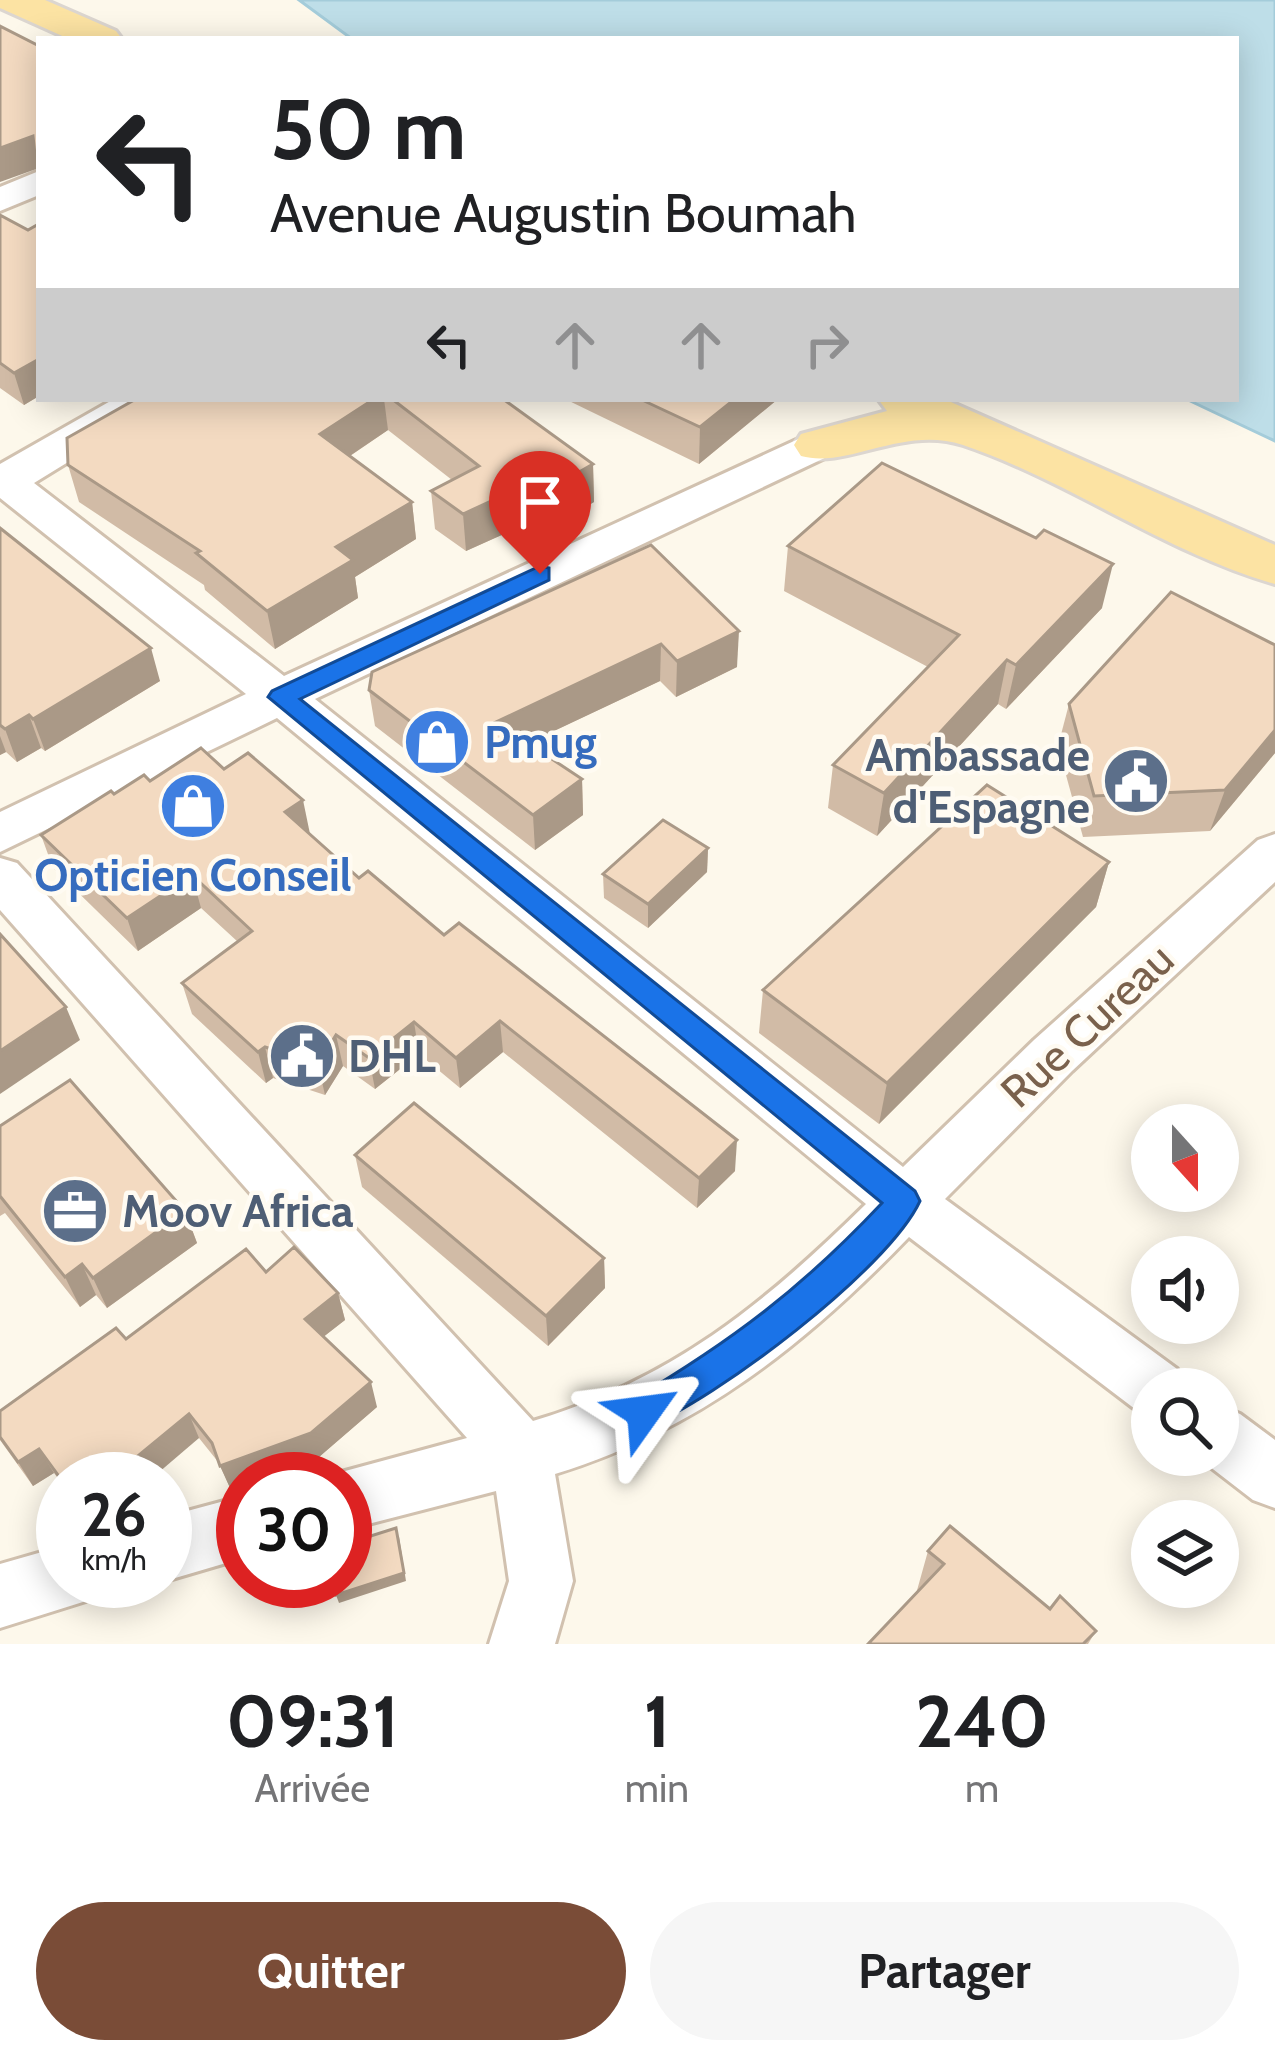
<!DOCTYPE html>
<html lang="fr">
<head>
<meta charset="utf-8">
<style>
  :root { --surface:#fff; --page:#f6f6f6; --text:#202124; --muted:#757577; --accent:#7a4c37 }
  body { margin:0; font-family:Cabin,sans-serif; background:var(--page); color:var(--text); height:100vh; display:flex; flex-direction:column; font-size:45px; white-space:nowrap }
  * { box-sizing:border-box; margin:0 }
  p { font-size:39px; color:var(--muted) }
  .icon { flex:none; width:66px; height:66px; fill:none; stroke:currentColor; stroke-width:2; stroke-linecap:round; stroke-linejoin:round }
  .map { position:relative; height:1644px; overflow:hidden }
  .details { display:flex; flex-direction:column; background:var(--surface); flex:1 }
  .details>* { flex:none }
  .banner { position:absolute; left:36px; top:36px; width:1203px; height:366px; border-radius:0px; box-shadow:0 6px 30px #0003; background:#fff; color:var(--text); overflow:hidden }
  .needle { width:78px; rotate:159deg }
  .tools { position:absolute; left:1131px; top:1104px; display:grid; gap:24px }
  .tools a { display:grid; place-items:center; width:108px; height:108px; border-radius:50%; background:var(--surface); box-shadow:0 6px 30px #0003; font-size:60px }
  .speed { position:absolute; left:36px; top:1452px; display:flex; gap:24px; font-size:60px; font-weight:700; text-align:center }
  .speed>* { display:grid; place-content:center; width:156px; height:156px; border-radius:50%; background:var(--surface); box-shadow:0 6px 30px #0003; line-height:1 }
  .speed small { font-size:30px; font-weight:400 }
  .speed .limit { border:18px solid #d22; background:#fff; color:#111 }
  .pin { position:absolute; display:grid; place-items:center; width:102px; height:102px; color:#fff; margin:-123px -51px; border-radius:50% 50% 50% 0; rotate:-45deg; box-shadow:0 0 12px #0007 }
  .pin .icon { rotate:45deg }
  .me { position:absolute; width:132px; margin:-66px; rotate:59deg; stroke-linejoin:round; filter:drop-shadow(0 0 9px #0008) }
  .turn { display:flex; align-items:center; gap:42px; height:252px; padding:0 36px; font-size:54px }
  .turn .icon { width:156px; height:156px; stroke-width:2.5 }
  .turn b { display:block; font-size:84px; line-height:102px }
  .lanes { display:flex; align-items:center; height:114px; padding:0 36px; background:#0003; justify-content:center; gap:60px; direction:ltr }
  .lanes .off { opacity:.35 }
  .eta { display:flex; justify-content:space-evenly; align-items:center; height:204px; text-align:center }
  .eta b { font-size:72px; font-weight:800; line-height:84px }
  .cta { display:flex; gap:24px; margin-top:auto; padding:24px 36px }
  .cta a { flex:1; height:138px; border-radius:72px; background:var(--accent); color:#fff; font-size:48px; font-weight:800; line-height:138px; text-align:center }
  .cta a+a { background:var(--page); color:var(--text) }
  .map>svg:first-child { display:block }
  .water { fill:#bedee8; stroke:#a4ccda; stroke-width:3 }
  .lines { fill:none; stroke-linecap:round; stroke-linejoin:round }
  .minor-casing { stroke:#d1c1af; stroke-width:6 }
  .major-casing { stroke:#dcd6d0; stroke-width:6 }
  .minor { fill:#fff; fill-rule:evenodd }
  .major { fill:#fce3a3; fill-rule:evenodd }
  .wall { fill:#d1bba6 }
  .shaded-wall { fill:#aa9987 }
  .building { fill:#f3dac1; stroke:#aa9987; stroke-width:3 }
  .route { fill:#1a73e8; stroke:#114b97; stroke-width:3 }
  .labels { text-anchor:middle; dominant-baseline:central; stroke-width:9; stroke-linejoin:round; paint-order:stroke }
  .shop-label { font-size:45px; font-weight:bold; fill:#366cbe; stroke:#fffbf2; text-anchor:start }
  .service-label { font-size:45px; font-weight:bold; fill:#4e5e75; stroke:#fffbf2; text-anchor:start }
  .street-label { font-size:45px; fill:#7a614c; stroke:#fffbf2 }
</style>
</head>
<body>
<div class="map">
<svg width="1275" height="1644" viewBox="0 0 1275 1644">
  <rect width="100%" height="100%" fill="#fdf8eb"/>
  <polygon class="water" points="299,0 1275,0 1275,441 1186,399 1236,399 1236,39 352,39"/>
  <g class="lines">
    <defs>
      <g id="minor">
        <polygon points="39,171 39,195 0,211 0,187"/>
        <path d="M 114,399 L 162,399 L 156,408 L 34,483 L 284,676 L 805,436 L 819,432 L 833,436 L 839,445 L 833,454 L 315,699 L 903,1167 L 1034,1040 L 1258,840 L 1275,834 L 1275,882 L 1072,1071 L 945,1199 L 1177,1369 L 1186,1389 L 1152,1389 L 1152,1416 L 1135,1409 L 909,1237 C 806,1344 698,1430 555,1474 L 573,1581 L 555,1644 L 489,1644 L 509,1581 L 496,1491 L 345,1530 L 345,1479 L 323,1477 L 467,1438 L 0,910 L 0,858 L 17,863 L 533,1421 C 671,1380 765,1304 866,1204 L 277,718 L 0,852 L 0,812 L 246,694 L 0,498 L 0,464 Z"/>
        <polygon points="1218,1405 1240,1414 1275,1440 1275,1508 1253,1500 1196,1456 1218,1455"/>
        <polygon points="243,1496 243,1558 165,1581 165,1517"/>
        <polygon points="63,1546 63,1581 94,1581 86,1601 0,1628 0,1564"/>
      </g>
      <g id="major">
        <polygon points="0,0 45,0 116,31 122,39 69,39 0,8"/>
        <path d="M 878,399 L 944,399 L 1275,545 L 1275,584 C 1166,553 1070,481 963,445 C 903,425 848,469 801,456 L 794,445 L 801,434 L 887,411 Z"/>
      </g>
    </defs>
    <use href="#minor" class="minor-casing"/>
    <use href="#major" class="major-casing"/>
    <use href="#minor" class="minor"/>
    <use href="#major" class="major"/>
  </g>
  <g class="wall">
    <polygon points="0,215 28,230 39,226 39,396 24,405 0,388"/>
    <polygon points="136,399 503,399 593,464 594,502 529,540 515,529 466,551 435,529 431,491 452,480 388,430 350,456 412,502 416,539 355,577 358,598 275,649 205,590 204,585 79,502 68,465"/>
    <polygon points="565,399 778,399 699,464"/>
    <polygon points="0,528 160,681 45,751 41,748 17,762 6,752 0,755"/>
    <polygon points="651,545 737,667 676,697 660,681 528,743 582,779 583,815 535,850 375,726 369,690"/>
    <polygon points="788,546 1102,608 1006,709 998,704 877,836 828,808 833,765 928,667 784,591"/>
    <polygon points="1275,645 1275,753 1210,831 1083,837 1058,746 1069,704"/>
    <polygon points="224,769 309,834 359,878 444,935 735,1171 697,1208 503,1052 460,1088 419,1054 375,1089 343,1066 325,1095 273,1078 266,1083 192,1014 182,983 238,942 201,908 138,951 53,868 41,835 114,794 150,781"/>
    <polygon points="708,848 707,872 648,928 604,898 603,874"/>
    <polygon points="1109,862 1096,907 879,1124 759,1033 763,990"/>
    <polygon points="0,1126 185,1211 197,1243 107,1308 96,1295 80,1307 5,1213 0,1216"/>
    <polygon points="355,1155 604,1258 605,1288 548,1346 362,1187"/>
    <polygon points="266,1272 338,1293 345,1320 323,1337 377,1407 319,1457 231,1490 219,1463 199,1438 63,1479 63,1485 54,1473 33,1486 0,1440 0,1411 126,1339"/>
    <polygon points="928,1551 1050,1609 1096,1631 1088,1644 868,1644 916,1594"/>
  </g>
  <g class="shaded-wall">
    <polygon points="33,136 39,168 0,182 0,148"/>
    <polygon points="39,359 39,396 24,405 14,373"/>
    <polygon points="374,399 384,399 388,430 326,472 320,434"/>
    <polygon points="735,399 778,399 699,464 700,427"/>
    <polygon points="593,464 594,502 529,540 527,502"/>
    <polygon points="513,491 515,529 466,551 463,514"/>
    <polygon points="412,502 416,539 355,577 358,598 275,649 267,611 336,547"/>
    <polygon points="1113,564 1102,608 1006,709 1016,665"/>
    <polygon points="739,631 737,667 676,697 677,661"/>
    <polygon points="661,644 660,681 499,757 496,722"/>
    <polygon points="151,648 160,681 45,751 33,719"/>
    <polygon points="1007,660 998,704 877,836 884,793"/>
    <polygon points="29,715 41,748 17,762 5,729"/>
    <polygon points="1275,730 1275,753 1210,831 1225,790"/>
    <polygon points="0,736 6,752 0,755"/>
    <polygon points="582,779 583,815 535,850 533,815"/>
    <polygon points="303,800 310,834 285,812"/>
    <polygon points="708,848 707,872 648,928 648,904"/>
    <polygon points="1109,862 1096,907 879,1124 887,1083"/>
    <polygon points="192,875 201,908 138,951 127,918"/>
    <polygon points="66,1007 80,1040 0,1094 0,1051"/>
    <polygon points="500,1021 503,1052 460,1088 456,1058"/>
    <polygon points="414,1022 419,1054 375,1089 369,1058"/>
    <polygon points="336,1035 343,1066 325,1095 318,1064"/>
    <polygon points="265,1047 273,1078 266,1083 258,1052"/>
    <polygon points="737,1140 735,1171 697,1208 699,1178"/>
    <polygon points="185,1211 197,1243 107,1308 93,1278"/>
    <polygon points="604,1258 605,1288 548,1346 546,1316"/>
    <polygon points="82,1264 96,1295 80,1307 65,1277"/>
    <polygon points="338,1293 345,1320 313,1345 305,1319"/>
    <polygon points="371,1382 377,1407 319,1457 261,1479 243,1479 243,1486 231,1490 220,1466"/>
    <polygon points="189,1414 199,1438 151,1479 110,1479"/>
    <polygon points="39,1449 54,1473 33,1486 18,1462"/>
    <polygon points="399,1537 406,1581 339,1603 336,1595"/>
  </g>
  <g class="building">
    <polygon points="0,26 39,46 39,157 35,155 33,136 0,148"/>
    <polygon points="0,215 28,230 37,225 39,226 39,359 14,373 0,363"/>
    <polygon points="136,399 374,399 320,434 412,502 336,547 353,560 267,611 196,553 200,551 68,465 67,438"/>
    <polygon points="392,399 503,399 593,464 527,502 513,491 463,514 431,491 479,466"/>
    <polygon points="640,399 735,399 700,427"/>
    <polygon points="882,463 1036,538 1044,530 1113,564 1016,665 1007,660 884,793 833,765 959,635 788,546"/>
    <polygon points="0,528 151,648 33,719 29,715 5,729 0,725"/>
    <polygon points="651,545 739,631 677,661 661,644 496,722 582,779 533,815 369,690 372,672"/>
    <polygon points="1171,592 1275,645 1275,730 1225,790 1094,796 1069,704"/>
    <polygon points="201,748 224,769 248,753 303,800 285,812 359,878 368,871 444,935 459,923 737,1140 699,1178 500,1021 456,1058 414,1022 369,1058 336,1035 318,1064 265,1047 258,1052 182,983 252,931 192,875 127,918 41,835 111,791 114,794 144,775 150,781"/>
    <polygon points="987,785 1109,862 887,1083 763,990"/>
    <polygon points="663,820 708,848 648,904 603,874"/>
    <polygon points="0,934 66,1007 0,1051"/>
    <polygon points="70,1080 185,1211 93,1278 82,1264 65,1277 0,1196 0,1126"/>
    <polygon points="414,1103 604,1258 546,1316 355,1155"/>
    <polygon points="294,1247 338,1293 305,1319 371,1382 311,1433 220,1466 212,1443 189,1414 110,1479 63,1479 63,1482 39,1449 18,1462 0,1437 0,1411 116,1328 126,1339 246,1249 266,1272"/>
    <polygon points="950,1526 1050,1609 1060,1596 1096,1631 1083,1644 868,1644 944,1564 928,1551"/>
    <polygon points="396,1528 404,1573 336,1595 334,1581 345,1581 345,1544"/>
  </g>
  <path class="route" d="M 540,566 L 549,568 L 549,580 L 300,699 L 915,1191 L 920,1201 C 888,1270 715,1400 644,1428 L 632,1423 L 627,1412 L 632,1400 C 732,1341 802,1288 882,1203 L 268,697 L 272,691 Z"/>
  <defs>
    <symbol id="shop-disc" viewBox="-11 -11 22 22"><circle r="9.5" fill="#3f7fe0" stroke="#fffbf2"/><path d="M-5-2.5h2.3a2.7 3.5 0 0 1 5.4 0H5L5.5 6h-11ZM-1.5-2.5h3a1.5 2.3 0 0 0-3 0Z" fill="#fff"/></symbol>
    <symbol id="civic-disc" viewBox="-11 -11 22 22"><circle r="9.5" fill="#5c6f8a" stroke="#fffbf2"/><path d="M-.6-6.5H3V-4.5H.6V-3L4-1V1h2V6H-6V1h2V-1L-.6-3ZM-1.2 2.5V6h2.4V2.5Z" fill="#fff"/></symbol>
    <symbol id="office-disc" viewBox="-11 -11 22 22"><circle r="9.5" fill="#5c6f8a" stroke="#fffbf2"/><path d="M-6-3h4V-5.5h4V-3h4V5H-6ZM-1-4.5V-3h2v-1.5ZM-6 0V1H6V0Z" fill="#fff"/></symbol>
  </defs>
  <g fill-rule="evenodd">
    <use href="#shop-disc" x="399" y="704" width="76" height="76"/>
    <use href="#civic-disc" x="1098" y="743" width="76" height="76"/>
    <use href="#shop-disc" x="155" y="768" width="76" height="76"/>
    <use href="#civic-disc" x="264" y="1018" width="76" height="76"/>
    <use href="#office-disc" x="37" y="1173" width="76" height="76"/>
  </g>
  <g class="labels">
    <g class="shop-label">
      <text x="484" y="742">Pmug</text>
      <text x="193" y="875" text-anchor="middle">Opticien Conseil</text>
    </g>
    <g class="service-label">
      <text x="1090" y="755" text-anchor="end">Ambassade<tspan x="1090" dy="52">d'Espagne</tspan></text>
      <text x="348" y="1056">DHL</text>
      <text x="122" y="1211">Moov Africa</text>
    </g>
    <g class="street-label">
      <text transform="translate(1087 1025) rotate(-43)">Rue Cureau</text>
    </g>
  </g>
</svg>
<div class="tools">
<a><svg class="needle" viewBox="-14 -14 28 28"><path d="M0-13l5 13h-10z" fill="#e53935"/><path d="M0 13l5-13h-10z" fill="#757577"/></svg></a>
<a><svg class="icon" aria-label="sound" viewBox="0 0 24 24"><path d="M4 9h4l5-4v14l-5-4H4zM17 9q2 3 0 6"/></svg></a>
<a><svg class="icon" aria-label="search" viewBox="0 0 24 24"><circle cx="10" cy="10" r="6"/><path d="M15 15l6 6"/></svg></a>
<a><svg class="icon" aria-label="layers" viewBox="0 0 24 24"><path d="M12 4l9 5-9 5-9-5zM3 14l9 5 9-5"/></svg></a>
</div>
<div class="speed"><div>26<small>km/h</small></div><div class="limit">30</div></div>
<div class="pin" style="left:540px;top:574px;background:#d93025"><svg class="icon" aria-label="arrive" viewBox="0 0 24 24"><path d="M6 21V4h12l-3 4 3 4H6"/></svg></div>
<svg class="me" style="left:644px;top:1412px" viewBox="-20 -20 40 40"><path d="M0-17L14 15 0 8-14 15z" fill="#1a73e8" stroke="#fff" stroke-width="4"/></svg>
<div class="banner">
<div class="turn"><svg class="icon" aria-label="left" viewBox="0 0 24 24"><path d="M17 20v-9H6M10 6l-5 5 5 5"/></svg><div><b>50 m</b>Avenue Augustin Boumah</div></div>
<div class="lanes"><svg class="icon" aria-label="left" viewBox="0 0 24 24"><path d="M17 20v-9H6M10 6l-5 5 5 5"/></svg><svg class="icon off" aria-label="ahead" viewBox="0 0 24 24"><path d="M12 20V5M6 11l6-6 6 6"/></svg><svg class="icon off" aria-label="ahead" viewBox="0 0 24 24"><path d="M12 20V5M6 11l6-6 6 6"/></svg><svg class="icon off" aria-label="right" viewBox="0 0 24 24"><path d="M7 20v-9h11M14 6l5 5-5 5"/></svg></div>
</div>
</div>
<section class="details">
<div class="eta">
<div><b>09:31</b><p>Arrivée</p></div>
<div><b>1</b><p>min</p></div>
<div><b>240</b><p>m</p></div>
</div>
<div class="cta"><a>Quitter</a><a>Partager</a></div>
</section>
</body>
</html>
